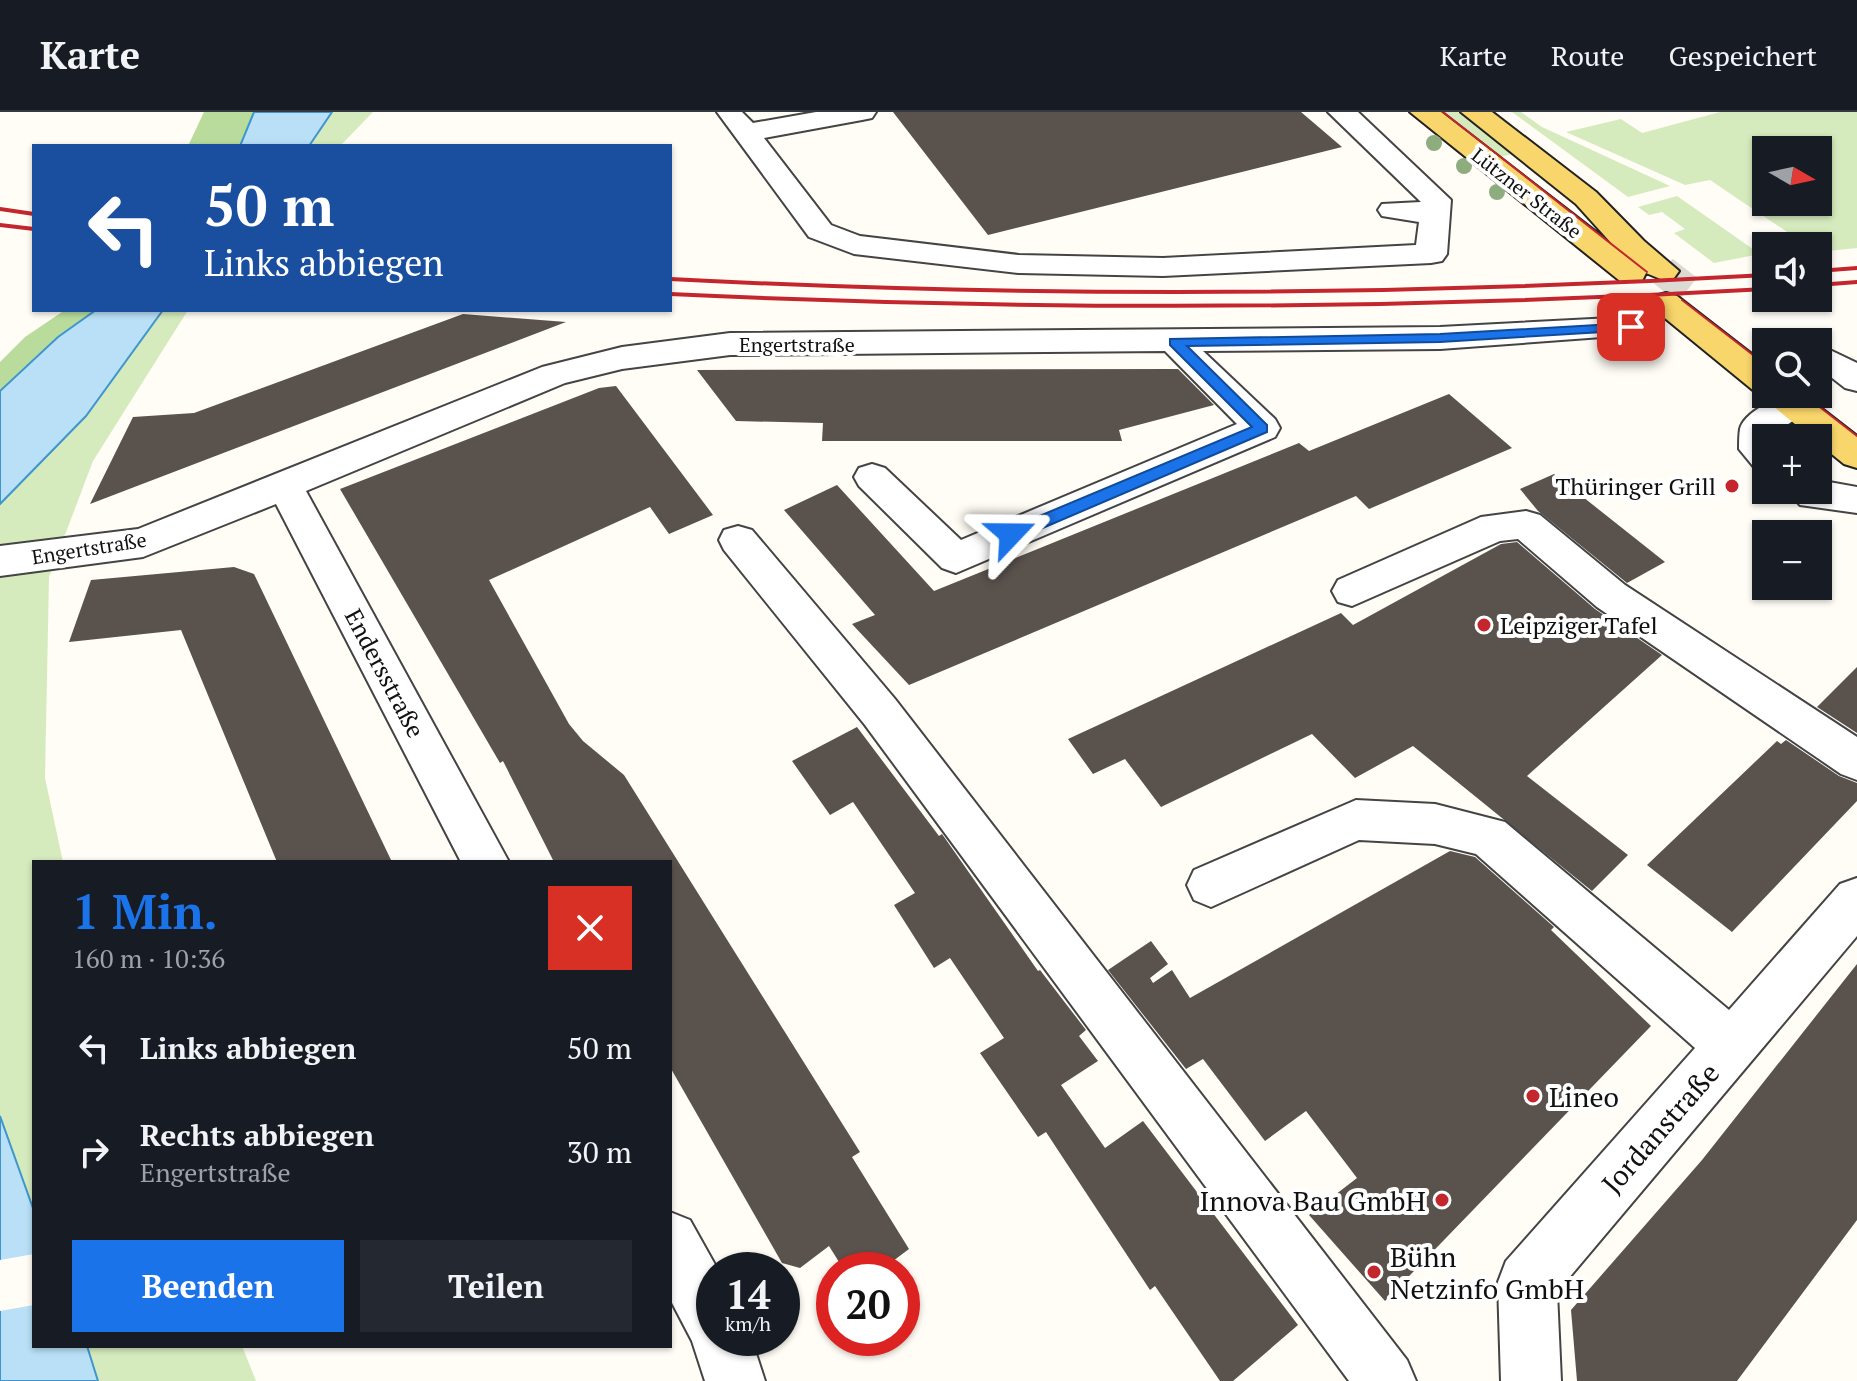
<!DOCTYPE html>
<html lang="de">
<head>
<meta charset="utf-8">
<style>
  :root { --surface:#171b24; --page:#242831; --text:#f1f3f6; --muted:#9ea1a6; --line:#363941; --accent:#1a73e8 }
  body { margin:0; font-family:"PT Serif",serif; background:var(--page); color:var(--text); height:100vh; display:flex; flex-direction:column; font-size:30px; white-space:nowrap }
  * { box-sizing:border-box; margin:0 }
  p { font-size:26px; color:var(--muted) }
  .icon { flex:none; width:44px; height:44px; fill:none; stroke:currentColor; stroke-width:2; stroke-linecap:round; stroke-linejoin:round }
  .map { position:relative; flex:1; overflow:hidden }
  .side { position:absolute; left:32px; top:748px; width:640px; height:488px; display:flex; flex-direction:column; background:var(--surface); border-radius:0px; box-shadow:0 2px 6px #0004 }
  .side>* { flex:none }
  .banner { position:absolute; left:32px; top:32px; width:640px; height:168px; border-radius:0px; box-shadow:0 2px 6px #0004; background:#1a4fa0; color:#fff; overflow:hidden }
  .needle { width:52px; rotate:99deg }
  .fabs { position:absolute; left:1752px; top:24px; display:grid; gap:16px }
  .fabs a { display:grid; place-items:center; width:80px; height:80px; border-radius:0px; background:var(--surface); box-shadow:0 2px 6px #0004; font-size:40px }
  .speed { position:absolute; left:696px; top:1140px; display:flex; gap:16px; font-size:40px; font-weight:700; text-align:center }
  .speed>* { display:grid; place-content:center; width:104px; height:104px; border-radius:50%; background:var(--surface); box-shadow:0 2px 6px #0004; line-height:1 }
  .speed small { font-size:20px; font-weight:400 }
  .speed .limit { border:12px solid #d22; background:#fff; color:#111 }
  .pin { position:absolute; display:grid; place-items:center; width:68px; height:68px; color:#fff; margin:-34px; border-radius:16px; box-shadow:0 4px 12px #0006 }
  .me { position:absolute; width:88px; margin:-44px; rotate:67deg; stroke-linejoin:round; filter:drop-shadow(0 0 6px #0008) }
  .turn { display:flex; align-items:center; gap:28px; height:168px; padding:0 40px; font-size:36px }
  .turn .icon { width:104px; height:104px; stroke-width:2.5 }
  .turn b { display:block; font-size:56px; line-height:68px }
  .round { display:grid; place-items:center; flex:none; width:84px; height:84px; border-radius:0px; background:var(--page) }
  .headline { display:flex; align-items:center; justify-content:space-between; height:136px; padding:0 40px }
  h1 { font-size:48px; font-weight:600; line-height:60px; color:var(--accent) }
  .action { display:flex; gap:16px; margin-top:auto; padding:16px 40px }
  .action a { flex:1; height:92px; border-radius:0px; background:var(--accent); color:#fff; font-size:32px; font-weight:600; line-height:92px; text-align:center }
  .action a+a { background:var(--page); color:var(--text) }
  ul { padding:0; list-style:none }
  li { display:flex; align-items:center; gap:24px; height:104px; padding:0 40px }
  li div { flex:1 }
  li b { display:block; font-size:30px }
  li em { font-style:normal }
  header { display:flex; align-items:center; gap:48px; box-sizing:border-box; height:112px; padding:0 40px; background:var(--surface); border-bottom:2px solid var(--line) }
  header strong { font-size:38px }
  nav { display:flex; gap:44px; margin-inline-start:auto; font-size:28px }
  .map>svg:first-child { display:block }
  .green { fill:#d5ebbd; fill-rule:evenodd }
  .forest { fill:#b9dc9c }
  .water { fill:#b9e0f7; stroke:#3f96cf; stroke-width:2 }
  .pier { fill:#fffdf5 }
  .building { fill:#5a524d }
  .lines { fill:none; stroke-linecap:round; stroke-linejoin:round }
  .major-tunnel { stroke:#dbdad3; stroke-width:31; stroke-dasharray:31 16; stroke-linecap:butt }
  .minor-casing { stroke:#444; stroke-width:4 }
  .major-casing { stroke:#222; stroke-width:4 }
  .minor { fill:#fff; fill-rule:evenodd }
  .major { fill:#f9d66b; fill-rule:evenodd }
  .tram { stroke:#c4262e; stroke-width:2 }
  .rail { stroke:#c4262e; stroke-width:4 }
  .tree { fill:#8dad7f }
  .route { fill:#1a73e8; stroke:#114b97; stroke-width:2 }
  .poi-dot { fill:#c4262e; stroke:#fff; stroke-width:3 }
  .labels { text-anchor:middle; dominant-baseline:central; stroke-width:8; stroke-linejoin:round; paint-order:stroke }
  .far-street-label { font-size:20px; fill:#111; stroke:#fff }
  .poi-label { font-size:24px; fill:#111; stroke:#fff; text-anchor:end }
  .street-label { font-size:24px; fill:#111; stroke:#fff }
  .near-poi-label { font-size:28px; fill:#111; stroke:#fff; text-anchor:start }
  .near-street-label { font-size:28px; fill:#111; stroke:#fff }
</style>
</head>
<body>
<header>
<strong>Karte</strong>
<nav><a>Karte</a><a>Route</a><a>Gespeichert</a></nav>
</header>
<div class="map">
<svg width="1857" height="1269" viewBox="0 0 1857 1269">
  <rect width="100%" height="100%" fill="#fffdf5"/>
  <g class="green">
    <polygon points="332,0 373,0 340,34 309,34"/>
    <polygon points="1434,0 1463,0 1516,41 1493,47"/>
    <polygon points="1512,0 1521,0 1542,15 1670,74 1628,85"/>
    <path d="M 1720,0 L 1857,0 L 1857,136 L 1818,140 L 1818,134 L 1808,134 L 1710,68 L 1685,73 L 1566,20 L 1621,7 L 1642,21 ZM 1818,38 L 1818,90 L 1766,90 L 1766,38 Z"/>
    <polygon points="1677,84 1760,142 1714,151 1674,121 1685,117 1662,100 1649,103 1638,95"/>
    <polygon points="163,198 188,198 93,349 49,465 45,666 63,750 34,750 34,1099 0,1004 0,392 86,304"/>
    <polygon points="87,1234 242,1234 256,1269 98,1269"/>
  </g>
  <g class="forest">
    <polygon points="204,0 254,0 240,34 188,34"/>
    <polygon points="65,198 96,198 58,225 0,279 0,250 25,225"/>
  </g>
  <g class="water">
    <polygon points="254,0 332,0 309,34 240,34"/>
    <polygon points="96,198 163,198 86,304 0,392 0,279 58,225"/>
    <polygon points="0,1004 34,1099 34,1234 87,1234 98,1269 0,1269"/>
  </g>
  <polygon class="pier" points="34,1142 34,1193 0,1199 0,1148"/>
  <g class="building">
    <polygon points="893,0 1301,0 1342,35 988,123"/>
    <polygon points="463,202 566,210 90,392 133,305 194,301"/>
    <polygon points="1178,257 1214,293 1119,318 1122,329 822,329 823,311 736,309 697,258"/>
    <polygon points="616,274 713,403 669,422 650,395 489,468 569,612 583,629 624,663 860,1040 852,1045 909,1137 881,1158 844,1158 829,1134 800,1156 782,1151 670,955 670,750 554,750 503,649 500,651 340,377 599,276"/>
    <polygon points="1449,282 1512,336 1369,397 1356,384 909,573 852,512 875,503 784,398 837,373 934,479 1299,331 1309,339"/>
    <polygon points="1554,362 1665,450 1627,471 1538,399 1520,377"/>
    <polygon points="1517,430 1595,497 1662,543 1527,664 1628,743 1592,779 1413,634 1355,666 1312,622 1161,695 1125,647 1093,662 1068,627 1341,501 1353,513 1501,432"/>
    <polygon points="234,455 254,462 392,750 277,750 181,518 69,530 91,468"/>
    <polygon points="1857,555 1857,621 1817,595"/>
    <polygon points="857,615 939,724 942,722 1038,859 1040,858 1086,918 1079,924 1098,949 1061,973 1105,1036 1143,1009 1298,1213 1233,1269 1220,1269 1155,1174 1150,1178 1046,1020 1038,1025 980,941 1004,926 950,846 934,856 894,793 915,781 853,690 830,703 792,649"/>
    <polygon points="1786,628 1839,664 1857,671 1857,689 1732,820 1647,753 1777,629 1781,632"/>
    <polygon points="1450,739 1475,745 1554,815 1551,818 1651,914 1385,1189 1309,1103 1357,1066 1306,999 1265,1029 1203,947 1186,957 1108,858 1151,829 1168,852 1150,866 1153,871 1172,858 1190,886"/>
    <polygon points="1857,852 1857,1108 1737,1269 1577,1269 1571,1198 1702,1048"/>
  </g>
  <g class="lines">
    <polyline class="major-tunnel" points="1663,159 1699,187"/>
    <defs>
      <g id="minor">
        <polygon points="717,0 742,0 753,11 816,0 876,0 872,6 862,8 764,26 831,113 860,124 1019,143 1163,146 1416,133 1419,110 1382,104 1378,98 1382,92 1421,90 1328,0 1358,0 1451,88 1447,142 1442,149 1431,151 1163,164 1019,161 854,142 809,125"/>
        <polygon points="1631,205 1643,208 1647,215 1643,222 1440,237 1203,239 1275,307 1280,316 1275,325 956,461 942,456 859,374 854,365 859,356 872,352 885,356 961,428 1237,312 1165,239 730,243 622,257 565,271 306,379 509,750 461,750 276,392 143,445 0,464 0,434 138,417 542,255 622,235 730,221 1440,215"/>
        <polygon points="1832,239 1857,251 1857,279 1845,276 1818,255 1820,242"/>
        <path d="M 1796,282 L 1805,285 L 1811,293 L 1805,301 L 1776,320 L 1775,326 L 1766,326 L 1766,358 L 1753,354 L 1739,337 C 1739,331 1739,323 1740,317 C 1744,300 1779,283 1796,282 Z"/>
        <polygon points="1818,368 1857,375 1857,401 1800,393 1787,378 1818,378"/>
        <polygon points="1526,399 1540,403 1625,473 1857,625 1857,668 1841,662 1597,495 1518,427 1500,429 1352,494 1338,490 1332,479 1338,468 1481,405"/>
        <polygon points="738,414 752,418 895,587 1407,1248 1416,1269 1349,1269 865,613 724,438 719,428 724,418"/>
        <polygon points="1356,688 1435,692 1505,710 1729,898 1840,772 1857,766 1857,824 1557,1180 1561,1269 1501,1269 1498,1170 1506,1149 1695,936 1476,742 1435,732 1359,728 1211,795 1194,788 1187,773 1194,758"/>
        <polygon points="670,1100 690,1108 718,1158 714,1158 714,1226 751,1226 765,1269 705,1269 692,1229 670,1187"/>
      </g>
      <g id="major">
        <polygon points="1410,0 1441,0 1613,133 1576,92 1461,0 1492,0 1596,80 1644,129 1679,159 1674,166 1663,168 1646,161 1642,169 1620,169"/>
        <polygon points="1666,181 1677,184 1766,253 1766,282 1803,282 1857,324 1857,356 1844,352 1818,331 1818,326 1812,326 1768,290 1763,281 1754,279 1655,198 1650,191 1655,184"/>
      </g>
    </defs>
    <use href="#minor" class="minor-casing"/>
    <use href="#major" class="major-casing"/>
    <use href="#minor" class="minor"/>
    <use href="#major" class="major"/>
    <g class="tram">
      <polyline points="1443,0 1647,160"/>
      <polyline points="1682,188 1766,253"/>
      <polyline points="1803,282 1857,324"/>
    </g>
    <g class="rail">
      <polyline points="0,97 34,102"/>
      <polyline points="0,113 34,117"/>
      <polyline points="1818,159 1857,156"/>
      <path d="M 670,167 C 1036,186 1400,184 1766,163"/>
      <polyline points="1818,173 1857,170"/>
      <path d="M 670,182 C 1036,199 1400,198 1766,177"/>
    </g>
  </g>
  <g class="tree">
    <circle cx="1434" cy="31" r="8"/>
    <circle cx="1464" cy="54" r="8"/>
    <circle cx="1497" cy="80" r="8"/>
  </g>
  <polygon class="route" points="1631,211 1638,215 1636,218 1440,230 1187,234 1267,313 1267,320 1017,427 1011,428 1003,422 1006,418 1252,315 1170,233 1170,227 1440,222"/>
  <g class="poi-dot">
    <circle cx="1732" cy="374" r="8"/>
    <circle cx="1484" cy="513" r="8"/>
    <circle cx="1533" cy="984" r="8"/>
    <circle cx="1442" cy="1088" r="8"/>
    <circle cx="1374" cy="1160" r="8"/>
  </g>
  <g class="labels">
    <g class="far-street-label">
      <text transform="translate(1527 81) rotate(38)">Lützner Straße</text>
      <text x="797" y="232">Engertstraße</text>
      <text transform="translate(89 436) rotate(-9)">Engertstraße</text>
    </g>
    <g class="poi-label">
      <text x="1716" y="374">Thüringer Grill</text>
      <text x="1500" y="513" text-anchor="start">Leipziger Tafel</text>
    </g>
    <g class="street-label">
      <text transform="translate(385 561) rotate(62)">Endersstraße</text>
    </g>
    <g class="near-poi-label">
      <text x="1549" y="984">Lineo</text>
      <text x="1426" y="1088" text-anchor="end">Innova Bau GmbH</text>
      <text x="1390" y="1144">Bühn<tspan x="1390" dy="32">Netzinfo GmbH</tspan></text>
    </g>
    <g class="near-street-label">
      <text transform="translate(1660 1016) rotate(-49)">Jordanstraße</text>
    </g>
  </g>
</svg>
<div class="fabs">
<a><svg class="needle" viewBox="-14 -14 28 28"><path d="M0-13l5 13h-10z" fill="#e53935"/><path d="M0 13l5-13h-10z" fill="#9ea1a6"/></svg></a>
<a><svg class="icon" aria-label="sound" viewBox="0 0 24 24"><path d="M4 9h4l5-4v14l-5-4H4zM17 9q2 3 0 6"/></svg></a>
<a><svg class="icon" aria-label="search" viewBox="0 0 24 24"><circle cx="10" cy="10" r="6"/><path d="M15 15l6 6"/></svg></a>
<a>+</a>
<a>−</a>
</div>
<div class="speed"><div>14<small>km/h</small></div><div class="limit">20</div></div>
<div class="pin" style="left:1631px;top:215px;background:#d93025"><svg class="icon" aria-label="arrive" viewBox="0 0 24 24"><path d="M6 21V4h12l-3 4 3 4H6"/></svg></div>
<svg class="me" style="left:1011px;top:422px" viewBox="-20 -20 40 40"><path d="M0-17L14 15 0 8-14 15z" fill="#1a73e8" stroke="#fff" stroke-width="4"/></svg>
<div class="banner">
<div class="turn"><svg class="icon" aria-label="left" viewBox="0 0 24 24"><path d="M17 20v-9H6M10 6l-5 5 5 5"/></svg><div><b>50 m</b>Links abbiegen</div></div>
</div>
<section class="side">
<div class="headline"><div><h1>1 Min.</h1><p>160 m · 10:36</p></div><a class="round" style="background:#d93025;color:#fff"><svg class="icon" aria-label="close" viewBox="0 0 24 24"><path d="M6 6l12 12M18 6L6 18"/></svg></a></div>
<ul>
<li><svg class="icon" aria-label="left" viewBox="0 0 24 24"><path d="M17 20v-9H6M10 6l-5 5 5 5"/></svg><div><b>Links abbiegen</b></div><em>50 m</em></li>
<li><svg class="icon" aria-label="right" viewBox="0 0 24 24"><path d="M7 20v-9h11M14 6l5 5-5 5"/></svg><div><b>Rechts abbiegen</b><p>Engertstraße</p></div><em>30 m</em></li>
</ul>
<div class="action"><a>Beenden</a><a>Teilen</a></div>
</section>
</div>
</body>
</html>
